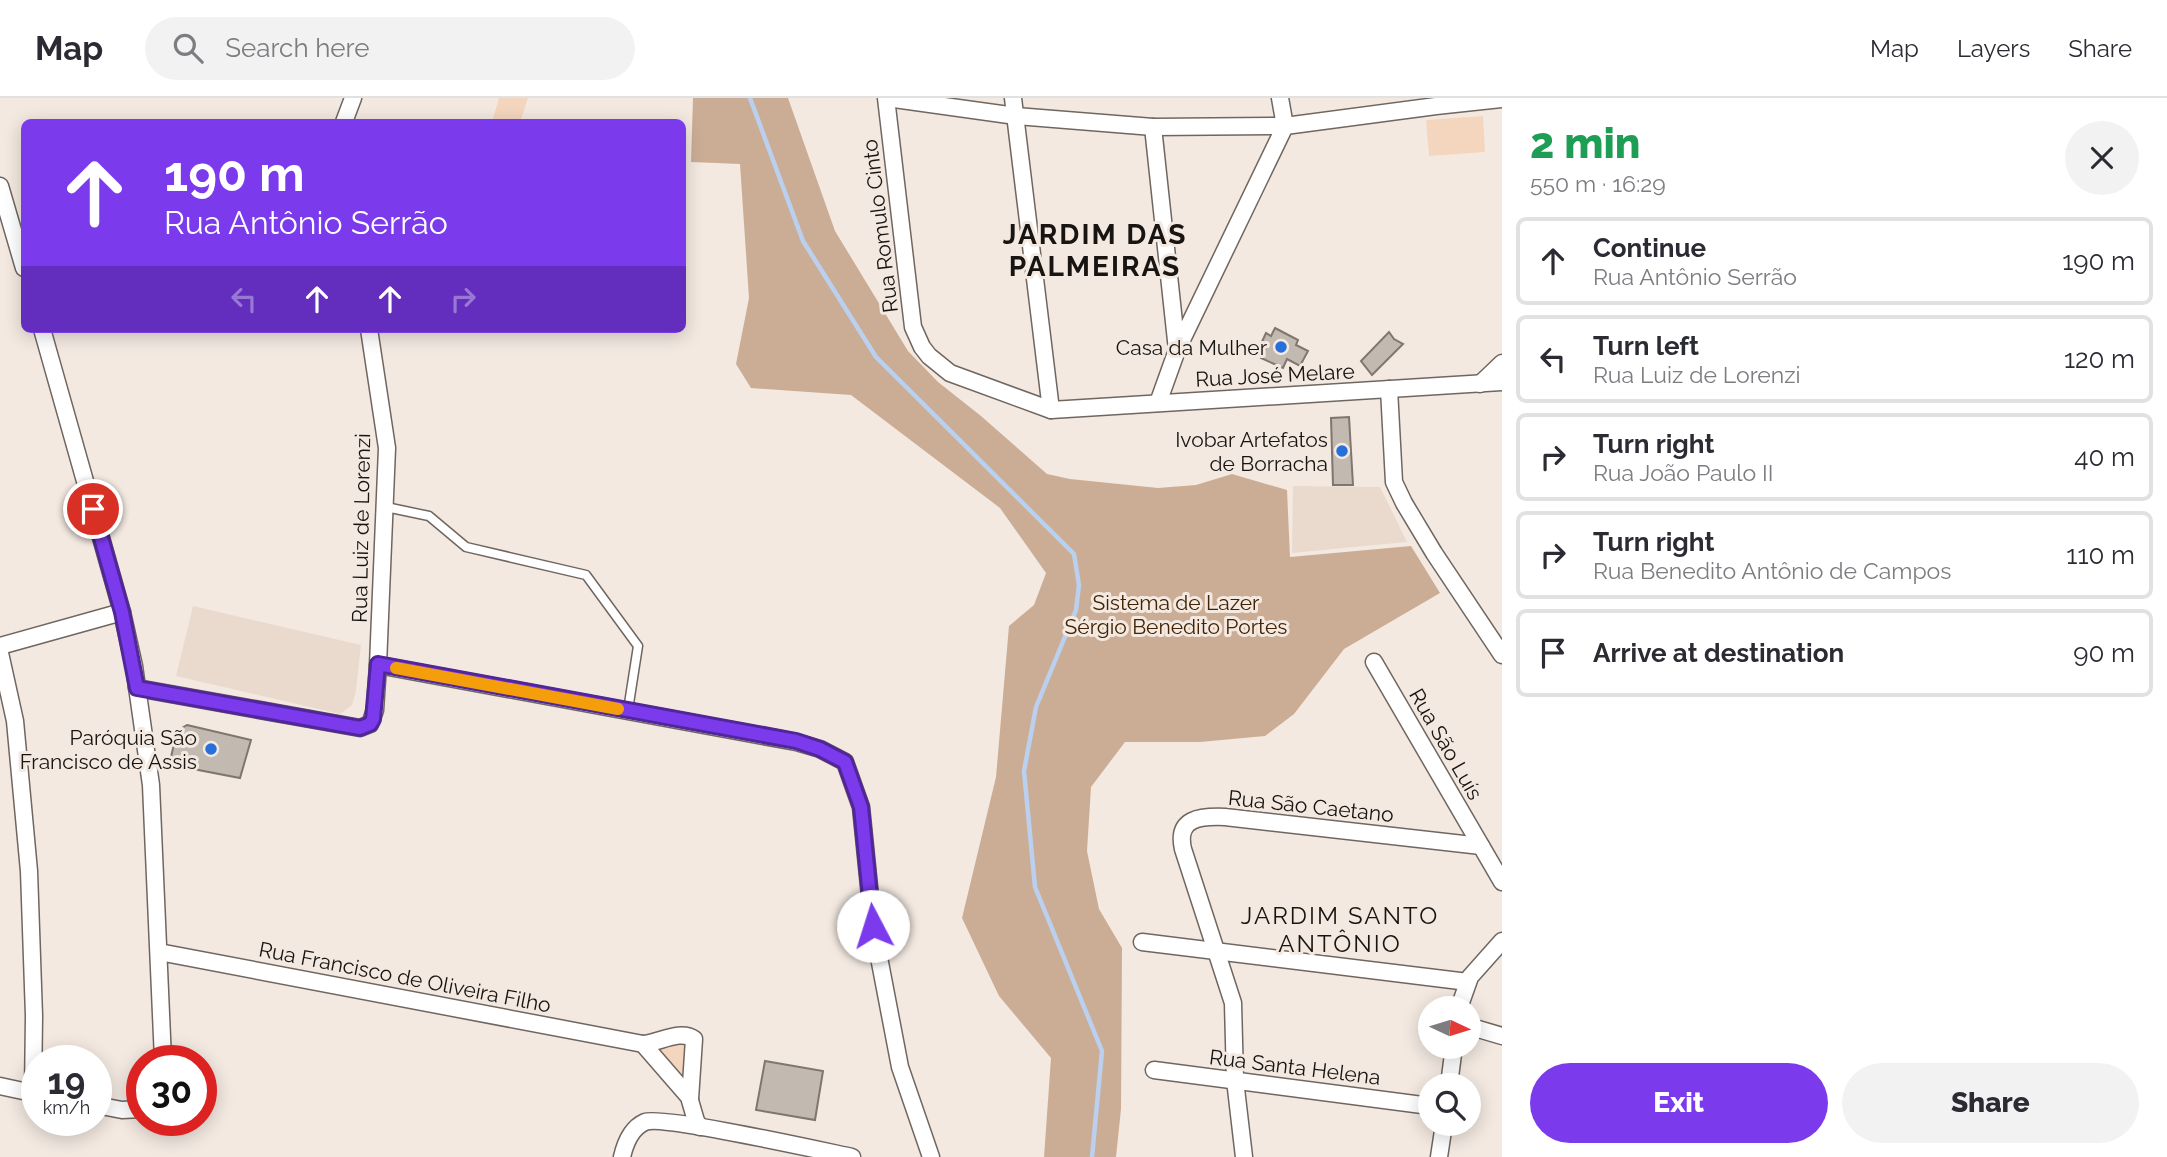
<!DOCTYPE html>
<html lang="en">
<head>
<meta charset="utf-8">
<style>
  :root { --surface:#fff; --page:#f2f2f3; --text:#2b2b33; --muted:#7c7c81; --line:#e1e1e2; --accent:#7c3aed }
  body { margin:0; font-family:Raleway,sans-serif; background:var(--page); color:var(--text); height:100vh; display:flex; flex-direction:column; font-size:26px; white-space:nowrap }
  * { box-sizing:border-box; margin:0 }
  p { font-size:23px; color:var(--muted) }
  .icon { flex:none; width:38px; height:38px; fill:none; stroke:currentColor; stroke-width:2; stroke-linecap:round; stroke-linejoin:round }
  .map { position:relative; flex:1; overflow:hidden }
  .drawer { display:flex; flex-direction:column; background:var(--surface); width:665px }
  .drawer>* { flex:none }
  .top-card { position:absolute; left:21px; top:21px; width:665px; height:214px; border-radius:10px; box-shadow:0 4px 18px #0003; background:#7c3aed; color:#fff; overflow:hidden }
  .needle { width:46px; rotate:94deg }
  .fabs { position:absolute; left:1418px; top:898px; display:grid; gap:14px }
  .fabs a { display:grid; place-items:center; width:63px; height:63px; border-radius:50%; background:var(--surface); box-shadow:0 4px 18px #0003; font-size:35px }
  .speed { position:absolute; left:21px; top:947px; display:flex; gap:14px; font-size:35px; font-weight:700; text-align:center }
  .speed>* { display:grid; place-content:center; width:91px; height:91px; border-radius:50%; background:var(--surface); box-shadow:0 4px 18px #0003; line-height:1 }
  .speed small { font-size:18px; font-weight:400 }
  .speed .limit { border:10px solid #d22; background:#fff; color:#111 }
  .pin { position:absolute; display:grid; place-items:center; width:60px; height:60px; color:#fff; margin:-30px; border:4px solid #fff; border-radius:50%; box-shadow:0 2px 7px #0007 }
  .me { position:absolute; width:77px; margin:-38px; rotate:355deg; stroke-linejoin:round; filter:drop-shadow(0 0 5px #0008) }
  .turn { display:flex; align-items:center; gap:24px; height:147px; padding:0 28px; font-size:32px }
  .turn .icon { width:91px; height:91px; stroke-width:2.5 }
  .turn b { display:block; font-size:49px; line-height:60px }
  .lanes { display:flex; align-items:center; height:66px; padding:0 28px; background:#0003; justify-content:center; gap:35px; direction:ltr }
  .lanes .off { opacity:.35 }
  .round { display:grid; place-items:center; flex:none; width:74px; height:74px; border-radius:37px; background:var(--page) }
  .overview { display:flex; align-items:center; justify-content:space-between; height:119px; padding:0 28px }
  h1 { font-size:42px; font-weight:800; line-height:52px; color:#1e9e55 }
  .button { display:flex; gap:14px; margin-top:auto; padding:14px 28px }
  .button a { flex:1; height:80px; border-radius:42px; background:var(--accent); color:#fff; font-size:28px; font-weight:800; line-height:80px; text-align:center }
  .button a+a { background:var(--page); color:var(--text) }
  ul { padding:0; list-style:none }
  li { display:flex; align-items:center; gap:21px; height:88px; margin:0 14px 10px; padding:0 14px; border:4px solid var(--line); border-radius:10px }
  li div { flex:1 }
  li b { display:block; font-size:26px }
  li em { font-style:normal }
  header { display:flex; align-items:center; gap:42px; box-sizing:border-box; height:98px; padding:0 35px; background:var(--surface); border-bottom:2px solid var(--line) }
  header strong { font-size:33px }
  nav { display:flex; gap:38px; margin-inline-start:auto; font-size:24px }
  .search { width:490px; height:63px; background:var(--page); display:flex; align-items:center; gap:18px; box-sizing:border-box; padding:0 24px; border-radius:38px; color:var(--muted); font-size:26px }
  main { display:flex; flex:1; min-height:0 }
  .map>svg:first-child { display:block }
  .built { fill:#eadacd }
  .green { fill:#f4d6be }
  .forest { fill:#cbad95 }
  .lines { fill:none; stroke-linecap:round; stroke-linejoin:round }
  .stream { stroke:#bbd0ee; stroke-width:4.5 }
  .building { fill:#c2b9b1; stroke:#7f766f; stroke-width:2 }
  .service-casing { stroke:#6f6660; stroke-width:11 }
  .minor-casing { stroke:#6f6660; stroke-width:19 }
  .service { stroke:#fff; stroke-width:8 }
  .minor { stroke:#fff; stroke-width:16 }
  .route-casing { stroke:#51269a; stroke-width:18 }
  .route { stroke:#7c3aed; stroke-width:12 }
  .slow { stroke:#f59e0b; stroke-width:12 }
  .poi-dot { fill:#2770dc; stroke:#f3e9e1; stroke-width:2.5 }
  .labels { text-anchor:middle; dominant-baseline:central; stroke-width:6; stroke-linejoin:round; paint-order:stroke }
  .street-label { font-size:21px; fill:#171412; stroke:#f3e9e1 }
  .poi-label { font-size:21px; fill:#171412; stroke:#f3e9e1; text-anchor:end }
  .park-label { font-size:21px; fill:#412304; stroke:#f3e9e1 }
  .quarter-label { font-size:24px; letter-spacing:2px; fill:#171412; stroke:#f3e9e1 }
  .district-label { font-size:28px; font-weight:bold; letter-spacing:2px; fill:#171412; stroke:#f3e9e1 }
</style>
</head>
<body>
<header>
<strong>Map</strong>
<div class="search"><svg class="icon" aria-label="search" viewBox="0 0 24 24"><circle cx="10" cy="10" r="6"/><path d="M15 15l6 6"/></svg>Search here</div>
<nav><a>Map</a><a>Layers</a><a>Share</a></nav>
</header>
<main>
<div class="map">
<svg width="1502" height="1059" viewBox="0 0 1502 1059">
  <rect width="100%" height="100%" fill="#f3e9e1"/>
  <g class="built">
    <polygon points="1293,388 1380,389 1407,444 1292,455"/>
    <polygon points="193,508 361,547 356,593 352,607 340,616 176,578"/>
  </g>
  <g class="green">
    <polygon points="499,0 528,0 520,24 492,24"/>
    <polygon points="1483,18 1485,54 1429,58 1426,22"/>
    <polygon points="691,941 687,983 657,949"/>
  </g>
  <polygon class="forest" points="693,0 788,0 835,133 908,253 938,284 981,318 1047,376 1070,381 1158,390 1196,387 1232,376 1287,392 1290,459 1411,448 1440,495 1344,551 1294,616 1265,638 1200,644 1125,644 1091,689 1087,753 1099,811 1122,850 1121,1011 1116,1059 1044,1059 1051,960 999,898 962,820 996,679 1009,528 1034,507 1046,475 1000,410 851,297 751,290 736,266 749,200 740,66 691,64"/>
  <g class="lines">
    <polyline class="stream" points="750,0 803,143 876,259 1074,456 1079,487 1076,512 1036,609 1024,673 1035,789 1102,953 1092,1059"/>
  </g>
  <g class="building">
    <polygon points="1275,230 1298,242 1296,247 1308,253 1300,268 1287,261 1283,270 1261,260 1266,250 1260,248 1266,235 1271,238"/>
    <polygon points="1389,234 1394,241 1403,246 1372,277 1361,263"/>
    <polygon points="1349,319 1353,387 1333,387 1331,320"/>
    <polygon points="187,627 251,642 240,680 188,670 171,659 177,633"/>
    <polygon points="765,963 823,973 815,1022 756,1012"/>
  </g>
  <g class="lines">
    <defs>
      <polyline id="service" points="386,409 429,418 466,449 586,477 638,548 628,612"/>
      <g id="minor">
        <polyline points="886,0 913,229 922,249 929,258 950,275 1051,312 1502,284"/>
        <polyline points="887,0 1016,18 1153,29 1285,28 1436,8 1502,1"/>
        <polyline points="1013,0 1051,312"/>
        <polyline points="344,24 353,0"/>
        <polyline points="1153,29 1177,252"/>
        <polyline points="0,88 24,170"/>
        <polyline points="42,231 122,514 134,568 151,687 163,962"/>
        <polyline points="1480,286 1502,265"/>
        <polyline points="1389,291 1394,384 1404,405 1434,455 1502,557"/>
        <polyline points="1158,305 1177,252 1285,28 1280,0"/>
        <polyline points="0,548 122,514"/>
        <polyline points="0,555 15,623 29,773 34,918 33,995"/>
        <polyline points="1374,564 1502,784"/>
        <polyline points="378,567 796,644 820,651 845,664 861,709 873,828 900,969 931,1059"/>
        <polyline points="137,590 360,630 370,626 375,612 378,567 387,350 369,231"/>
        <polyline points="1142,844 1468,884"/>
        <polyline points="159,854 643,946 689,999 696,1023 700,1029"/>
        <polyline points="1459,910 1470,879 1502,843"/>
        <polyline points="1468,928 1502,938"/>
        <path d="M 643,946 C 659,945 680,931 694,941 L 690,1001"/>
        <polyline points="1154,972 1430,1008"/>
        <polyline points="1449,987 1454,948"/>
        <polyline points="0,988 37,996"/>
        <polyline points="96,1007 122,1012 142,1011"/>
        <path d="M 622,1059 C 625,1046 631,1030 645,1024 C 661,1017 823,1053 852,1059"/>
        <path d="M 1244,1059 L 1235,982 L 1233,905 L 1183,751 C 1176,720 1200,718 1225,719 L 1481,748"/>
        <polyline points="1439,1059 1444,1026"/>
      </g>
    </defs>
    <use href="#service" class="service-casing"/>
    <use href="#minor" class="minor-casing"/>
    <use href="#service" class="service"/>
    <use href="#minor" class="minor"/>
  </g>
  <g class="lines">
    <defs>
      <polyline id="route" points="93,411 122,514 137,590 360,630 370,626 373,621 378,566 796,643 820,651 845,664 861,709 873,828"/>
    </defs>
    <use href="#route" class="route-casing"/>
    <use href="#route" class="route"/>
    <polyline class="slow" points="396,570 618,611"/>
  </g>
  <g class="poi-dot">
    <circle cx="1281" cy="249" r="7"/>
    <circle cx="1342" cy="353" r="7"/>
    <circle cx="211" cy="651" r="7"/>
  </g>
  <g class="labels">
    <g class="street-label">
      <text transform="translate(880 128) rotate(-97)">Rua Romulo Cinto</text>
      <text transform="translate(1275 277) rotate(-3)">Rua José Melare</text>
      <text transform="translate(361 430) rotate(-89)">Rua Luiz de Lorenzi</text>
      <text transform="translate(1446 646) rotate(60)">Rua São Luís</text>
      <text transform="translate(1311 708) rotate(6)">Rua São Caetano</text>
      <text transform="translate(405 879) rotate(11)">Rua Francisco de Oliveira Filho</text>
      <text transform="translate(1295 969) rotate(7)">Rua Santa Helena</text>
    </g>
    <g class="poi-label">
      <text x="1267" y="249">Casa da Mulher</text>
      <text x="1328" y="341">Ivobar Artefatos<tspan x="1328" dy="24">de Borracha</tspan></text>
      <text x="197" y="639">Paróquia São<tspan x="197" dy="24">Francisco de Assis</tspan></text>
    </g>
    <g class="park-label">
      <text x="1176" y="504">Sistema de Lazer<tspan x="1176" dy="24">Sérgio Benedito Portes</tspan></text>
    </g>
    <g class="quarter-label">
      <text x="1340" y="817">JARDIM SANTO<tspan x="1340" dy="28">ANTÔNIO</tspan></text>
    </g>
    <g class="district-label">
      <text x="1095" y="136">JARDIM DAS<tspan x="1095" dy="32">PALMEIRAS</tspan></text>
    </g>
  </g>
</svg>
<div class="fabs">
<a><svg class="needle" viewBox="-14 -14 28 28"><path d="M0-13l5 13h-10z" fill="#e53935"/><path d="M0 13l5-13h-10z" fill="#7c7c81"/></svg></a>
<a><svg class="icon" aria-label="search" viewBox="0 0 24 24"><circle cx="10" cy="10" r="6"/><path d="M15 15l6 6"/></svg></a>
</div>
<div class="speed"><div>19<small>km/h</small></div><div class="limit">30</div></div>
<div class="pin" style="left:93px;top:411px;background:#d93025"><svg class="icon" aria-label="arrive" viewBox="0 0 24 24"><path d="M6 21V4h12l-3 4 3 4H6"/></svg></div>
<svg class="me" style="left:873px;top:828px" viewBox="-20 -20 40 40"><circle r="19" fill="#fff"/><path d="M0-13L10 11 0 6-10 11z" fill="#7c3aed"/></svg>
<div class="top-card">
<div class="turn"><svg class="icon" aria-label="ahead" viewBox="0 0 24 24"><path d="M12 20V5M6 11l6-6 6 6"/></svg><div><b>190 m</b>Rua Antônio Serrão</div></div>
<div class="lanes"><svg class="icon off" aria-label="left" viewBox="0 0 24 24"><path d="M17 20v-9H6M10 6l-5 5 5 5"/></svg><svg class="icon" aria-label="ahead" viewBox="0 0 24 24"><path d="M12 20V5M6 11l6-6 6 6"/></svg><svg class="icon" aria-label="ahead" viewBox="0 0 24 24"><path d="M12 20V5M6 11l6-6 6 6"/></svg><svg class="icon off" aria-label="right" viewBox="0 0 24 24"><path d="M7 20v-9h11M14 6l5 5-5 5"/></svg></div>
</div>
</div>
<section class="drawer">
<div class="overview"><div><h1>2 min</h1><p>550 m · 16:29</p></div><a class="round"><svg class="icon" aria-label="close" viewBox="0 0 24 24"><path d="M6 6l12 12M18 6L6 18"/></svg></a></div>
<ul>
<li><svg class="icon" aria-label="ahead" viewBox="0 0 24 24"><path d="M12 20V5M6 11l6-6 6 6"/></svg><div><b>Continue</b><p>Rua Antônio Serrão</p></div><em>190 m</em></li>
<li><svg class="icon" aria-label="left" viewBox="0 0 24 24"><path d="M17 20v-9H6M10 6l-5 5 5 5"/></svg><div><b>Turn left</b><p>Rua Luiz de Lorenzi</p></div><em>120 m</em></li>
<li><svg class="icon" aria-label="right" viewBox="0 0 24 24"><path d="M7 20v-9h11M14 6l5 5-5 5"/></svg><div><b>Turn right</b><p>Rua João Paulo II</p></div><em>40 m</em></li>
<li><svg class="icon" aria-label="right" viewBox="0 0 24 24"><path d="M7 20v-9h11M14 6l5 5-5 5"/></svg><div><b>Turn right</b><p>Rua Benedito Antônio de Campos</p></div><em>110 m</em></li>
<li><svg class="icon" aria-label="arrive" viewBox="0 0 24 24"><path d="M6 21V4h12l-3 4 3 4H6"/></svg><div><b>Arrive at destination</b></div><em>90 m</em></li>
</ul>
<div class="button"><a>Exit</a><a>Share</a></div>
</section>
</main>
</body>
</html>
